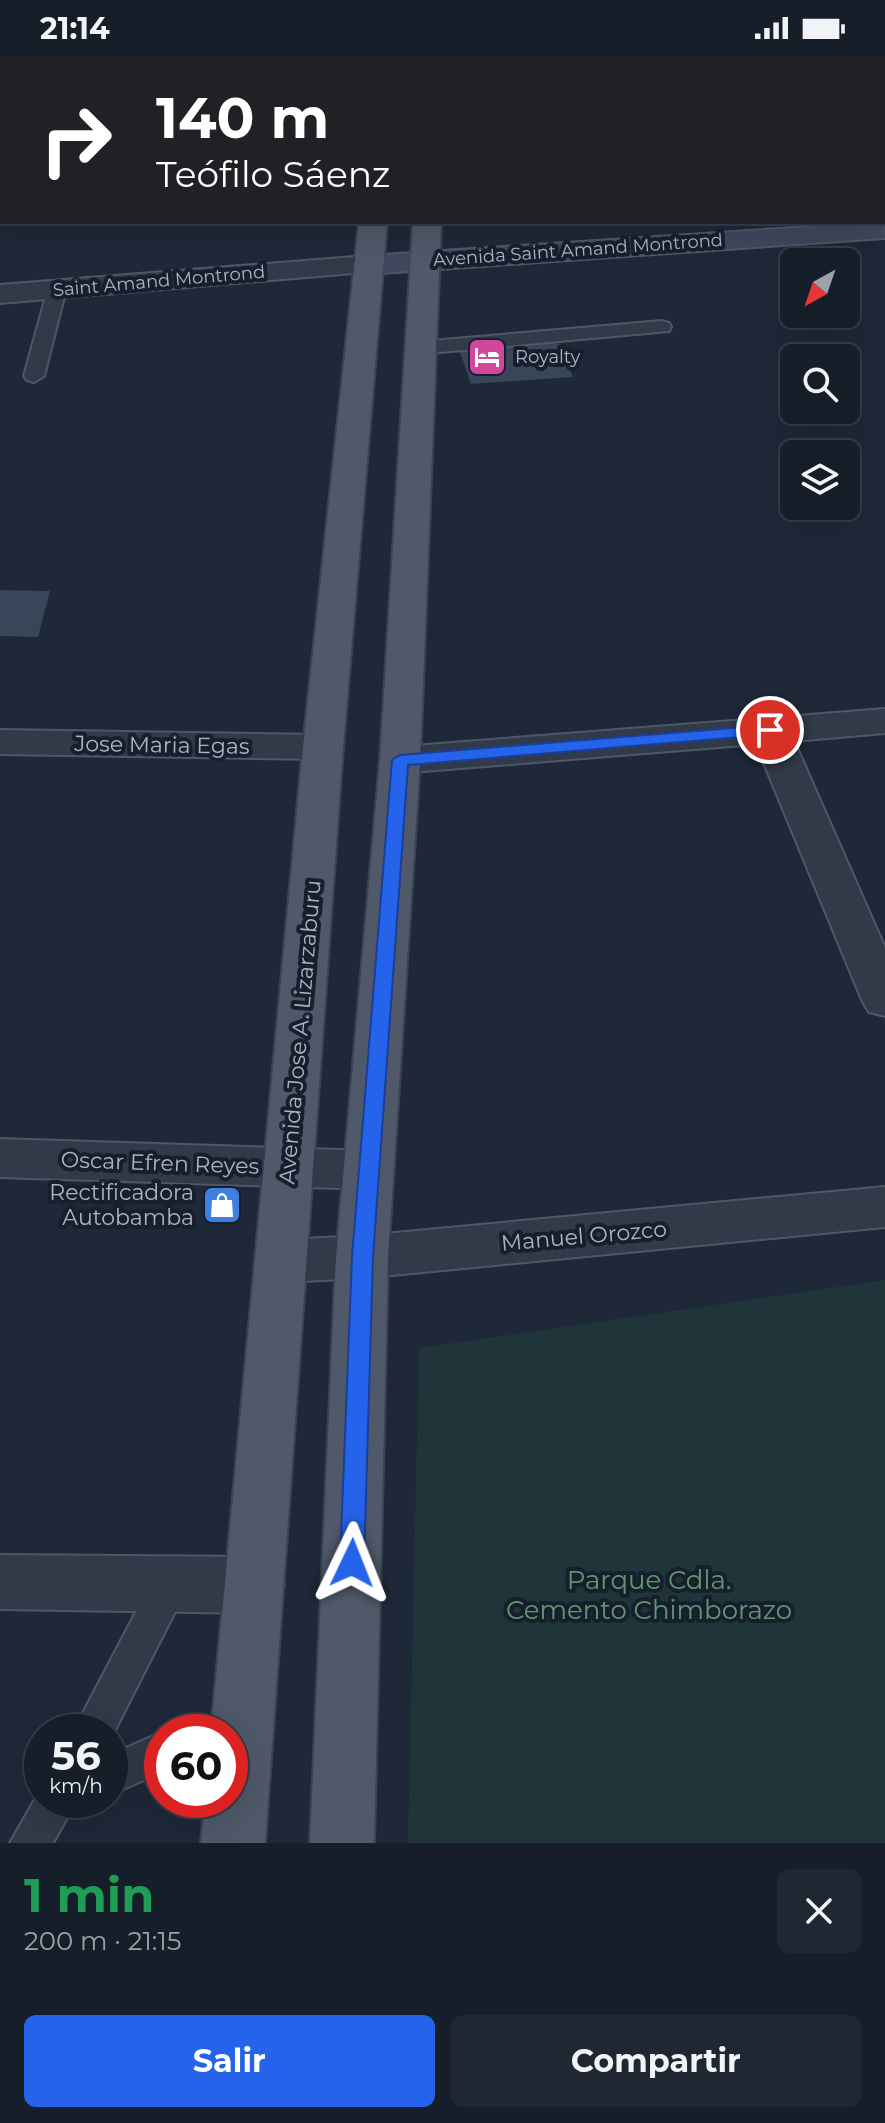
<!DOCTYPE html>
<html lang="es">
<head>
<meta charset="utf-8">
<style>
  :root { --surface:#161e2a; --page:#1f2732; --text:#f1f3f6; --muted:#9ea2a8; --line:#353c47; --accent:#2563eb }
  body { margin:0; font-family:Montserrat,sans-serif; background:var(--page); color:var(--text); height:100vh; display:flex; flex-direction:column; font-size:30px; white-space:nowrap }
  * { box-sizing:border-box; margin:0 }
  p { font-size:26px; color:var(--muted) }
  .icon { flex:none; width:44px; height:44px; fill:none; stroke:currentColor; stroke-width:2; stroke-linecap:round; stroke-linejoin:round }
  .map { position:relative; height:1787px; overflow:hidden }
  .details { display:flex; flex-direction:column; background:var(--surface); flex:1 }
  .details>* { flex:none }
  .top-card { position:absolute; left:0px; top:0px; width:886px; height:168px; box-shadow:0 8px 32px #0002,0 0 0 2px var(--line); background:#202124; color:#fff; overflow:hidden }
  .needle { width:52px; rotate:220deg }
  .controls { position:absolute; left:780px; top:192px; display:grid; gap:16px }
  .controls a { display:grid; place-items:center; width:80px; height:80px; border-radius:12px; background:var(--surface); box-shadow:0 8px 32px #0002,0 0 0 2px var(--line); font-size:40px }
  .speed { position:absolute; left:24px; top:1658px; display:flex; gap:16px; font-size:40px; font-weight:700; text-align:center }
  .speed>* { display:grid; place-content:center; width:104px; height:104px; border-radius:50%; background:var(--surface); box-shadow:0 8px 32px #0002,0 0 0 2px var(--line); line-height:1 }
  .speed small { font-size:20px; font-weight:400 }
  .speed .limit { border:12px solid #d22; background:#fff; color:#111 }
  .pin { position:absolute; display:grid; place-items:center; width:68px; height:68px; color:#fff; margin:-34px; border:4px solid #fff; border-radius:50%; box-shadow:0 2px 8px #0007 }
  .me { position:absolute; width:88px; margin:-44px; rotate:2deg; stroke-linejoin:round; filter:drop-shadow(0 0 6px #0008) }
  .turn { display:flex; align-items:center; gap:28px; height:168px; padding:0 24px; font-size:36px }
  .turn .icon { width:104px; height:104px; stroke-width:2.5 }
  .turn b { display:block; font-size:56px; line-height:68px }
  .round { display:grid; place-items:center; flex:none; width:84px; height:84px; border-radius:12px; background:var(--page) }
  .head { display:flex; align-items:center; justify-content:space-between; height:136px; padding:0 24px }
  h1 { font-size:48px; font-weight:700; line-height:60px; color:#1e9e55 }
  .action { display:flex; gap:16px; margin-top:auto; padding:16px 24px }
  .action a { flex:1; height:92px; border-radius:12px; background:var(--accent); color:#fff; font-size:32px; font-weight:700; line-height:92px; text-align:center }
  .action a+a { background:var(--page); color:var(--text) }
  .status { display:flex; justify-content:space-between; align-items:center; height:56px; padding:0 40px; background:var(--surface); direction:ltr }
  .status svg { height:22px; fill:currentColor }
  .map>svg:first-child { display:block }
  .green { fill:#203539 }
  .building { fill:#394559 }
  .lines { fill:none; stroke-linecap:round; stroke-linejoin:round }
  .lane-casing { stroke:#4f5767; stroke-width:4 }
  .street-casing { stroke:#4f5767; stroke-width:4 }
  .secondary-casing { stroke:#4f5767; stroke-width:4 }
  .primary-casing { stroke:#3b4352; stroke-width:4 }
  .path { stroke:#3a5154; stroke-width:3; stroke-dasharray:4 4; stroke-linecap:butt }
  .lane { fill:#313a49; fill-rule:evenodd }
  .street { fill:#313a49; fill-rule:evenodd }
  .secondary { fill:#3f485c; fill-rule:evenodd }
  .primary { fill:#4f5969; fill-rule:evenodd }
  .route { fill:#2563eb; stroke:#184099; stroke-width:2 }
  .labels { text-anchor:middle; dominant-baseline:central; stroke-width:8; stroke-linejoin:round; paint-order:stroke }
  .far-street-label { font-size:18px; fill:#abb4c6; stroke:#171f2d }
  .far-poi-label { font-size:18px; fill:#abb4c6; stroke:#171f2d; text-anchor:start }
  .street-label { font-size:22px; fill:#abb4c6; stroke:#171f2d }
  .poi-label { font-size:22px; fill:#abb4c6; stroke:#171f2d; text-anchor:end }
  .near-park-label { font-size:26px; fill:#619870; stroke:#171f2d }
</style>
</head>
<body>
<div class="status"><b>21:14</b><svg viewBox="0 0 49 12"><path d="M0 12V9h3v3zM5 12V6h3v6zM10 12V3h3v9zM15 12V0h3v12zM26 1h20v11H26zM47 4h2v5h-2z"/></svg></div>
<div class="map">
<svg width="885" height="1787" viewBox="0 0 885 1787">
  <rect width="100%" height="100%" fill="#1e2838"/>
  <polygon class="green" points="885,1224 885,1787 408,1787 419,1292"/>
  <g class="building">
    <polygon points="557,283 573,321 471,328 458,290"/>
    <polygon points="0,534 50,535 38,581 0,580"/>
  </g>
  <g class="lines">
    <defs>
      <g id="lane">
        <polygon points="57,227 66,233 44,320 34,326 27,324 24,320 48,233"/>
        <polygon points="662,265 669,267 671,271 669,275 419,298 409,292 419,286"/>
        <polygon points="170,1511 183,1516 189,1528 110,1684 110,1676 73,1676 157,1516"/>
        <polygon points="162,1676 162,1716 110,1739 110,1699"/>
        <polygon points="42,1731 42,1744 77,1744 53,1787 10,1787"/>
      </g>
      <g id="street">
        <polygon points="476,0 517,0 474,2"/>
        <polygon points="763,0 787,0 789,2 765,2"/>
        <rect x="884" y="39" width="1" height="14"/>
        <rect x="884" y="111" width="1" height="17"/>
        <polygon points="367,200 377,203 381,209 377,215 0,247 0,229"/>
        <polygon points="885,653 885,677 794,685 885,892 885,960 869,956 862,944 756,688 400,717 386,713 380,704 386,695 400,691"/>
        <polygon points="0,674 323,679 337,682 343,691 337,700 323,703 0,698"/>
        <polygon points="0,1083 368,1095 385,1100 393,1114 385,1128 368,1133 0,1121"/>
        <polygon points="885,1131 885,1171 362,1222 283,1226 265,1220 257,1205 265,1190 283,1184 362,1180"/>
        <polygon points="0,1499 255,1501 276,1510 284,1529 276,1548 255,1557 0,1553"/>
      </g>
      <polygon id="secondary" points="884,166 885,182 367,218 357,215 353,209 357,203 367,200"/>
      <g id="primary">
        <polygon points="383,0 407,0 382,2"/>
        <rect x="417" y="0" width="24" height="2"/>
        <polygon points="359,166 387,166 343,691 265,1787 201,1787 205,1744 230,1744 230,1676 211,1676 303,691"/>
        <polygon points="413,166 441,166 420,704 388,1201 374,1787 310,1787 336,1201 380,704"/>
      </g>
    </defs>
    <use href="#lane" class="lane-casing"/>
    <use href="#street" class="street-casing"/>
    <use href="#secondary" class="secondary-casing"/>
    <use href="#primary" class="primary-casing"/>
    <polyline class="path" points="87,2 119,0"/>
    <use href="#lane" class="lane"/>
    <use href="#street" class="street"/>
    <use href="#secondary" class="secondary"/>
    <use href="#primary" class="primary"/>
  </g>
  <polygon class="route" points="770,669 776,670 776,678 408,709 373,1201 364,1507 360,1515 352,1518 344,1515 340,1507 352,1201 392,704 400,699"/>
  <defs>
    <symbol id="hotel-square" viewBox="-11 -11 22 22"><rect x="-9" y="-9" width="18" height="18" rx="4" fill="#d1479c" stroke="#171f2d"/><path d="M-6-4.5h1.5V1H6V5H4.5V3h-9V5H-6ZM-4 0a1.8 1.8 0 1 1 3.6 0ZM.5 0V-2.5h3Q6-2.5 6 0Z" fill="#fff"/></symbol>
    <symbol id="shop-square" viewBox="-11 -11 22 22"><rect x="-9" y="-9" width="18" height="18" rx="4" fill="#3f7fe0" stroke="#171f2d"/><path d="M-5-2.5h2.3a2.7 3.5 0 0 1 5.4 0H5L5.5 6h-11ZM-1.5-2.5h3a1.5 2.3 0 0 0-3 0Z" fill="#fff"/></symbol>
  </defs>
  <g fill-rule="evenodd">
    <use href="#hotel-square" x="465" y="279" width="44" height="44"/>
    <use href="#shop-square" x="200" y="1127" width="44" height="44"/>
  </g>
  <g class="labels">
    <g class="far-street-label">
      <text transform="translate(578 194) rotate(-4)">Avenida Saint Amand Montrond</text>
      <text transform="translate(159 225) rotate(-5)">Saint Amand Montrond</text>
    </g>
    <g class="far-poi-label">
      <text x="515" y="301">Royalty</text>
    </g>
    <g class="street-label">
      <text transform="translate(162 689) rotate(1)">Jose Maria Egas</text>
      <text transform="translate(300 976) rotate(-85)">Avenida Jose A. Lizarzaburu</text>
      <text transform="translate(160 1107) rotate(2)">Oscar Efren Reyes</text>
      <text transform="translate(584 1180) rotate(-5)">Manuel Orozco</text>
    </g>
    <g class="poi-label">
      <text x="194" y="1136">Rectificadora<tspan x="194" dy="25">Autobamba</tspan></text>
    </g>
    <g class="near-park-label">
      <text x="649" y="1524">Parque Cdla.<tspan x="649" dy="30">Cemento Chimborazo</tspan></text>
    </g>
  </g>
</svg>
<div class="controls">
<a><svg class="needle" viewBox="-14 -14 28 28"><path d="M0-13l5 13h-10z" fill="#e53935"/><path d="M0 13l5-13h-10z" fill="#9ea2a8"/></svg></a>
<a><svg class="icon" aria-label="search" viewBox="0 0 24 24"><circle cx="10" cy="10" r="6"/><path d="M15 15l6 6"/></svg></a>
<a><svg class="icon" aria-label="layers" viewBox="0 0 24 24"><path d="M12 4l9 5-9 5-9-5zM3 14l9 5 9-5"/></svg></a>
</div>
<div class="speed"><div>56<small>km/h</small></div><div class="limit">60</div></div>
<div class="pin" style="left:770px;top:674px;background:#d93025"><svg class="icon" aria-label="arrive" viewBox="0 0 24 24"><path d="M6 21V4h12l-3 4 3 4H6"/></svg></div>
<svg class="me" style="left:352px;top:1507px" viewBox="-20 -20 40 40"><path d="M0-17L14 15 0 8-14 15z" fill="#2563eb" stroke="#fff" stroke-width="4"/></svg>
<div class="top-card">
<div class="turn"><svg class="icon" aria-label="right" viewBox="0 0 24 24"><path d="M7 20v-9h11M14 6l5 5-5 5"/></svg><div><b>140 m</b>Teófilo Sáenz</div></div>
</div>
</div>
<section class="details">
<div class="head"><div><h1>1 min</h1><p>200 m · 21:15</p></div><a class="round"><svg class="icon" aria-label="close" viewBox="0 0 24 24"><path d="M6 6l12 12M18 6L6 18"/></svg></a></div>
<div class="action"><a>Salir</a><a>Compartir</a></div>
</section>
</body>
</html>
